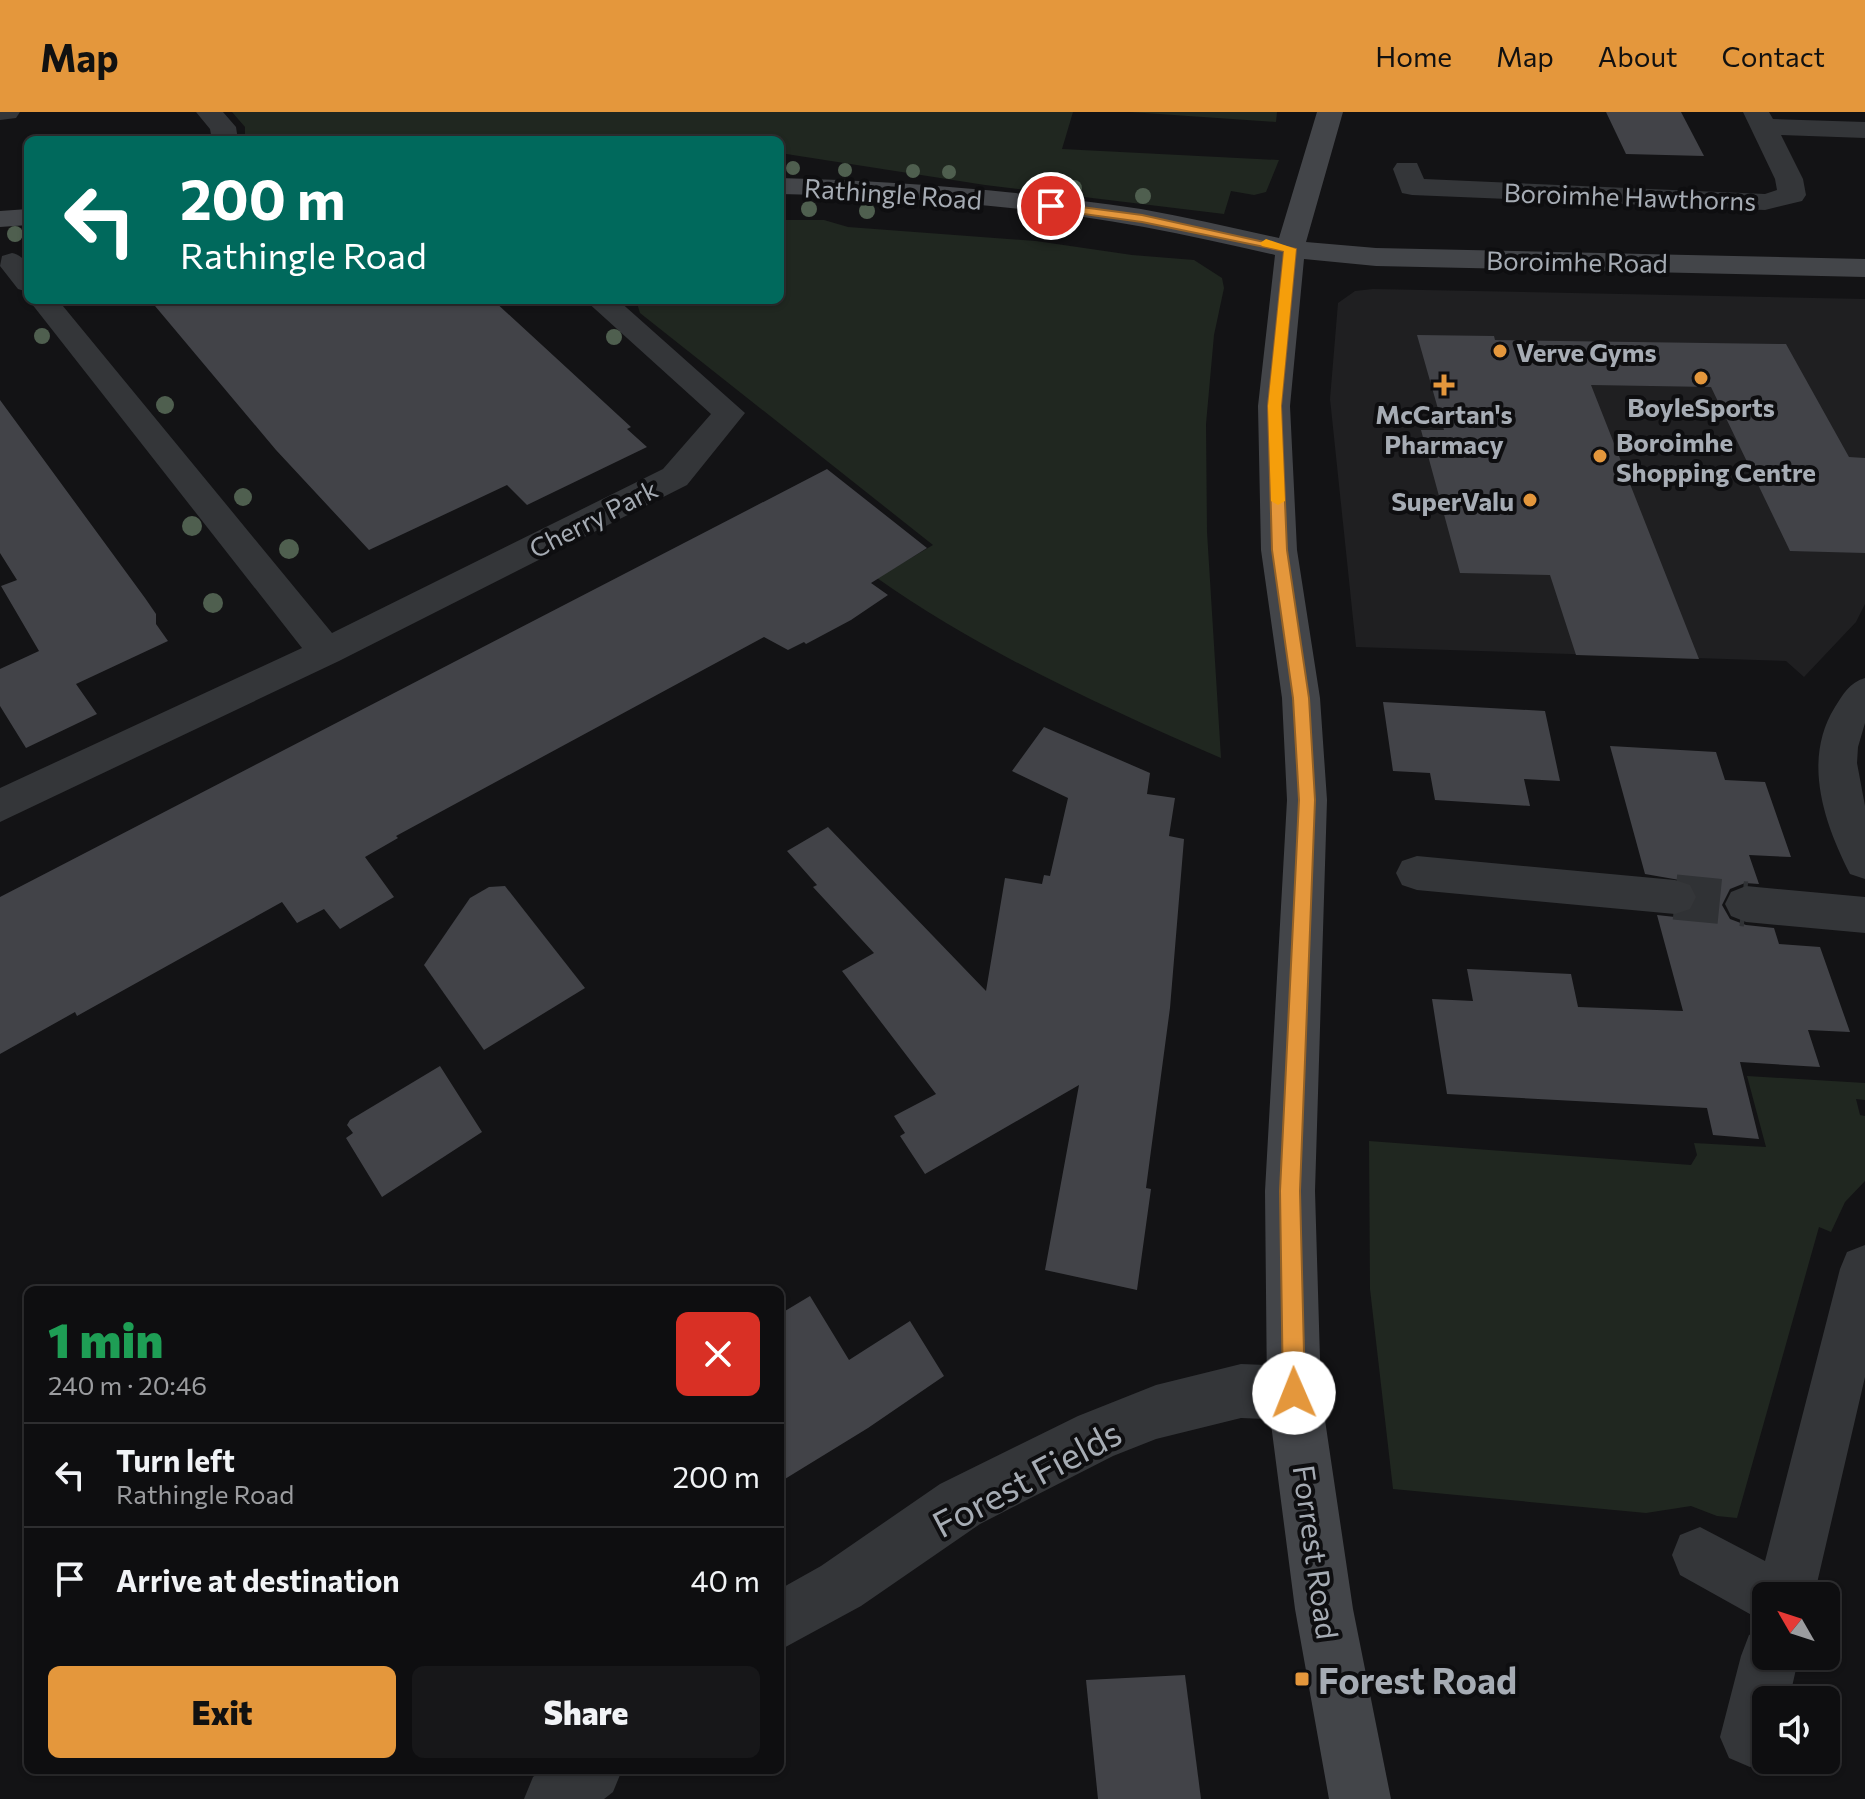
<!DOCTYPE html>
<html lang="en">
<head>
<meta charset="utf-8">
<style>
  :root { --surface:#0e0e10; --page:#171719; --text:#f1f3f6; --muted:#9b9c9f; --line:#2e2e30; --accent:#e4973c }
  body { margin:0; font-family:Commissioner,sans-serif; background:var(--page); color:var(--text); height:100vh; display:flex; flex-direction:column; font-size:30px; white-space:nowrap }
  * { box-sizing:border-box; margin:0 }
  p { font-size:26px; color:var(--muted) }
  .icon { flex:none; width:44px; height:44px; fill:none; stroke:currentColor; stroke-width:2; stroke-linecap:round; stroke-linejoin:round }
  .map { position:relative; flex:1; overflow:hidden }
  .drawer { position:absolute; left:24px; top:1174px; width:760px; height:488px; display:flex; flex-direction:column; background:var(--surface); border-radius:12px; box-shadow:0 2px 6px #0004,0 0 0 2px var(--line) }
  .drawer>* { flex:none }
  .top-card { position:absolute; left:24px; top:24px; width:760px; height:168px; border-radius:12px; box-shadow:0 2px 6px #0004,0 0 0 2px var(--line); background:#00695c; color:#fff; overflow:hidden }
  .needle { width:52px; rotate:309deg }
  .buttons { position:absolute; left:1752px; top:1470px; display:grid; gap:16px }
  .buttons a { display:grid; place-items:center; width:88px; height:88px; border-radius:12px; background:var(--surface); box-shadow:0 2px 6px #0004,0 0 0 2px var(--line); font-size:40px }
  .pin { position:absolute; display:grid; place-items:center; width:68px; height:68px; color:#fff; margin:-34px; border:4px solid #fff; border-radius:50%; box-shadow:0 2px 8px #0007 }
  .me { position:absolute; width:88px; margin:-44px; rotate:359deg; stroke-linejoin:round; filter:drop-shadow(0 0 6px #0008) }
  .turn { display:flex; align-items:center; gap:28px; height:168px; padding:0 24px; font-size:36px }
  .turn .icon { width:104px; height:104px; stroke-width:2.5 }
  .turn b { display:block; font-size:56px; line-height:68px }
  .round { display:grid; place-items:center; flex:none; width:84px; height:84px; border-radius:12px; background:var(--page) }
  .head { display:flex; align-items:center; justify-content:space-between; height:136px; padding:0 24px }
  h1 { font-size:48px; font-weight:800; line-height:60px; color:#1e9e55 }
  .cta { display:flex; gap:16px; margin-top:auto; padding:16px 24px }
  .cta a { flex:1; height:92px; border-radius:12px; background:var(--accent); color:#111; font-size:32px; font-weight:800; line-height:92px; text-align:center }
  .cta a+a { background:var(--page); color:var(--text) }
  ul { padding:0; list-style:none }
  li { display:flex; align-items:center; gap:24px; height:104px; padding:0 24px; border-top:2px solid var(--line) }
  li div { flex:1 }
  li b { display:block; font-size:30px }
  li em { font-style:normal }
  header { display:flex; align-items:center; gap:48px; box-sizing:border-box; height:112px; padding:0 40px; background:var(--accent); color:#111 }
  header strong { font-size:38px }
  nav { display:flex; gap:44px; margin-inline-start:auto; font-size:28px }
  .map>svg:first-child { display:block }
  .built { fill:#1f1f21 }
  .green { fill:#202720 }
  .building { fill:#424348 }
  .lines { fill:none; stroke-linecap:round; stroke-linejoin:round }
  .street-tunnel { stroke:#303235; stroke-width:45; stroke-dasharray:45 22; stroke-linecap:butt }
  .street { fill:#343639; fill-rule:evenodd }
  .secondary { fill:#434549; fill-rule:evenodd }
  .tree { fill:#4f5f4f }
  .route { fill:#e4973c; stroke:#946227; stroke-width:2 }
  .slow { fill:#f59e0b }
  .poi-dot { fill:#e4973c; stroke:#0e0e10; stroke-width:3 }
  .labels { text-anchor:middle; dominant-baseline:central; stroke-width:8; stroke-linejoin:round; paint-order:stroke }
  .far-street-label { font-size:26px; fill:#a6acb4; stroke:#0e0e10 }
  .far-poi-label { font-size:26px; font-weight:bold; fill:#a6acb4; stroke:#0e0e10; text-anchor:start }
  .street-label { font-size:30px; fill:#a6acb4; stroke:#0e0e10 }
  .near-street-label { font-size:36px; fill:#a6acb4; stroke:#0e0e10 }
  .near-poi-label { font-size:36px; font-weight:bold; fill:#a6acb4; stroke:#0e0e10; text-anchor:start }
</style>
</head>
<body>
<header>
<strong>Map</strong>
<nav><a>Home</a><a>Map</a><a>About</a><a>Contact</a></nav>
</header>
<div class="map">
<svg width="1865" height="1687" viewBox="0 0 1865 1687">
  <rect width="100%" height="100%" fill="#131315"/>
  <polygon class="built" points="1373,177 1865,187 1865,492 1856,510 1804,565 1786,549 1356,535 1330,287 1338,191 1355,179"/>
  <g class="green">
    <polygon points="232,0 1073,0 1062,37 1279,48 1266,80 1254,83 1231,79 1224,102 985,73 780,41 780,28 245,28 245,15"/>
    <polygon points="1130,0 1277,0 1276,10"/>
    <path d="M 780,108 L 824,108 L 848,115 L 1036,129 L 1132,143 L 1194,148 L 1222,166 L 1224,176 L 1214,223 L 1206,312 L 1207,420 L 1221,646 C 1105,596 980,539 877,466 L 933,433 L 640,201 L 636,188 L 780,188 Z"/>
    <polygon points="1747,964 1865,971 1865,988 1856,987 1860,1003 1865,1004 1865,1069 1845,1090 1831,1120 1819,1115 1737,1406 1717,1404 1691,1394 1646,1401 1393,1377 1370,1177 1369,1029 1691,1053 1697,1043 1694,1031 1766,1035"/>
  </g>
  <g class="building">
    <polygon points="1606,0 1681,0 1704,44 1626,42"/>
    <polygon points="150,188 493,188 631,315 627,317 647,335 527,393 507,373 369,438 276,338"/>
    <polygon points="1417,223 1494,224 1495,228 1786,232 1849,345 1865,346 1865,441 1790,439 1711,275 1591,273 1699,547 1576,543 1550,463 1460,461 1421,318 1444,318"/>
    <polygon points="0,288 145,486 156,502 156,512 168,529 76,572 97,602 26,636 0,594 0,557 39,539 1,474 17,468 0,441"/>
    <polygon points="827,357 927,436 871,471 888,483 851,508 806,532 804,530 788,538 764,525 396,724 398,726 365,745 394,785 340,817 324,797 297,811 282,790 77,904 75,900 0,942 0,785"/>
    <polygon points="1383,590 1545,599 1560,669 1524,667 1530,694 1435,688 1430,661 1393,659"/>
    <polygon points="1044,615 1150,661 1147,682 1175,686 1169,724 1184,727 1170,896 1146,1076 1151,1077 1137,1178 1045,1158 1079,973 925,1062 900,1024 905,1021 894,1004 936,982 842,859 874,841 813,775 817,773 787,739 828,715 986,879 1005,766 1042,772 1044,763 1050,764 1068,686 1012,659"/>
    <polygon points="1610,634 1716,640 1725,668 1765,670 1791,745 1749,743 1759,772 1745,771 1730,777 1722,793 1730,807 1746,813 1774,816 1779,832 1820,835 1850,920 1808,918 1820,955 1740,950 1759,1027 1713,1023 1707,996 1447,982 1432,887 1473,889 1467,857 1571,862 1578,895 1683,899 1657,803 1675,805 1691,800 1699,784 1691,770 1645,762"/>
    <polygon points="505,774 585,876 484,938 424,853 470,786 489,775"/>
    <polygon points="440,954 482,1020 382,1085 346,1026 353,1021 347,1013 350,1008"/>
    <polygon points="810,1184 849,1248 910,1209 944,1264 868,1316 780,1370 780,1202"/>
    <polygon points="1185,1563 1201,1687 1098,1687 1086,1568"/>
  </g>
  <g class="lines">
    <polyline class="street-tunnel" points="1675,785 1746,792"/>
    <g class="street">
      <polygon points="0,0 20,0 16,6 0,8"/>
      <polygon points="196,0 223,0 236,15 238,28 212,28 210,17"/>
      <polygon points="1743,0 1769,0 1773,7 1865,10 1865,26 1781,23 1803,67 1806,83 1802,89 1765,98 1412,83 1402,81 1393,57 1397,51 1417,51 1424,67 1765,82 1777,78 1775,67"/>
      <path d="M 12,141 C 32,146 28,162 28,180 L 18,177 L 0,154 L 2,144 Z"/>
      <polygon points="28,187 58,188 332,521 663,357 711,302 585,188 618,188 745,301 687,373 339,549 0,710 0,676 302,536"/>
      <path d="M 1865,566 L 1865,611 L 1858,635 L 1857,651 L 1865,694 L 1865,767 L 1850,762 C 1824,711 1802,648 1835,595 C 1844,581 1849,571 1865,566 Z"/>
      <polygon points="1417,744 1675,768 1690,773 1696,785 1690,797 1675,802 1417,778 1402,773 1396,761 1402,749"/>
      <polygon points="1746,774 1865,785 1865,821 1746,810 1731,804 1725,792 1731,780"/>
      <polygon points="1865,1133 1865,1265 1814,1484 1766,1484 1766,1511 1680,1463 1672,1443 1680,1423 1700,1415 1765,1449 1840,1157 1847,1140"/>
      <polygon points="1241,1252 1294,1254 1313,1262 1321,1281 1313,1300 1294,1308 1241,1306 1156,1327 1113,1344 980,1412 861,1494 780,1538 780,1477 821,1454 940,1372 1078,1304 1156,1273"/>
      <polygon points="1766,1516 1766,1544 1799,1544 1789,1588 1766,1588 1768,1648 1750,1655 1729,1646 1720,1625 1741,1544 1749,1523"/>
      <polygon points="542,1658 622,1658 613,1680 604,1687 524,1687 533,1665"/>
    </g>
    <g class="secondary">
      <path d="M 1317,0 L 1343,0 L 1306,130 L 1376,136 L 1865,147 L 1865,165 L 1376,154 L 1304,147 L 1290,294 L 1297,438 L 1320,586 L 1327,688 L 1315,1079 L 1321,1281 L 1353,1497 L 1391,1687 L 1329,1687 L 1295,1497 L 1267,1281 L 1265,1079 L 1287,688 L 1282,586 L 1261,438 L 1258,294 L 1275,143 C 1231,133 1188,123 1144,115 C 1025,93 901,85 780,82 L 780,66 C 900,69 1021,79 1141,97 C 1187,105 1233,116 1279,126 Z"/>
      <polygon points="28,97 28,113 0,115 0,99"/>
    </g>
  </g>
  <g class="tree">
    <circle cx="793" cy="56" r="7"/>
    <circle cx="845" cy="58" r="7"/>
    <circle cx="913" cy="59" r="7"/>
    <circle cx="949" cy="60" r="7"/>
    <circle cx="1074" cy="76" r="8"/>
    <circle cx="1143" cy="84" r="8"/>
    <circle cx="809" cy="97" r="8"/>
    <circle cx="867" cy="99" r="8"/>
    <circle cx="15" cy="122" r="8"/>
    <circle cx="42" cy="224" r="8"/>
    <circle cx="614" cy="225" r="8"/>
    <circle cx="165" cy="293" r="9"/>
    <circle cx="243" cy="385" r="9"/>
    <circle cx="192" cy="414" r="10"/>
    <circle cx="289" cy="437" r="10"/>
    <circle cx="213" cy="491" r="10"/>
  </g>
  <polygon class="route" points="1051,91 1142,103 1296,137 1281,294 1287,438 1309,586 1315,688 1300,1079 1305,1281 1302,1288 1294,1292 1287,1288 1283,1281 1280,1079 1299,688 1293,586 1272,438 1268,294 1284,139 1142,110 1047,97 1047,92"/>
  <polygon class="slow" points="1266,127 1296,137 1281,294 1285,389 1278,393 1271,389 1268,294 1284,139 1262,134 1260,131"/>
  <g class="poi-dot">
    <circle cx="1500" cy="239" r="8"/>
    <circle cx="1701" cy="266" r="8"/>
    <path d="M1440 261h8v8h8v8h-8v8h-8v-8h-8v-8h8z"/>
    <circle cx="1600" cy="344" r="8"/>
    <circle cx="1530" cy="388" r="8"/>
    <rect x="1294" y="1559" width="16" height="16" rx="4"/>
  </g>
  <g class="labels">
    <g class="far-street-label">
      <text transform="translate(893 81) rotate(4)">Rathingle Road</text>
      <text transform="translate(1630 84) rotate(2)">Boroimhe Hawthorns</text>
      <text transform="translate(1577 149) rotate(1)">Boroimhe Road</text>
      <text transform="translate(593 406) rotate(-27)">Cherry Park</text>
    </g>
    <g class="far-poi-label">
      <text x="1516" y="239">Verve Gyms</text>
      <text x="1701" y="294" text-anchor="middle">BoyleSports</text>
      <text x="1444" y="301" text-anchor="middle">McCartan's<tspan x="1444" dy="30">Pharmacy</tspan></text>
      <text x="1616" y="329">Boroimhe<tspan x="1616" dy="30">Shopping Centre</tspan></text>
      <text x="1514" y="388" text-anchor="end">SuperValu</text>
    </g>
    <g class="street-label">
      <text transform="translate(1317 1440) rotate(82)">Forrest Road</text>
    </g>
    <g class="near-street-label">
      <text transform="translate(1026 1365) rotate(-28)">Forest Fields</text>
    </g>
    <g class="near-poi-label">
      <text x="1318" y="1567">Forest Road</text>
    </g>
  </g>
</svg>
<div class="buttons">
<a><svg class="needle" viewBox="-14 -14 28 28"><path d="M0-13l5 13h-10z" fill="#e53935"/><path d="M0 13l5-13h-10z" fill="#9b9c9f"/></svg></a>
<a><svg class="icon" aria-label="sound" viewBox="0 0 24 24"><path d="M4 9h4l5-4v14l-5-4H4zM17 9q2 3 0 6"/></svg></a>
</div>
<div class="pin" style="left:1051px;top:94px;background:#d93025"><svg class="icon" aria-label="arrive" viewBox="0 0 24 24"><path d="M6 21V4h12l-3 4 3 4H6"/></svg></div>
<svg class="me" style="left:1294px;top:1281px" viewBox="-20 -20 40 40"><circle r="19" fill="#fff"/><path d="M0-13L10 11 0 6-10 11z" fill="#e4973c"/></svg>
<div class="top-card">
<div class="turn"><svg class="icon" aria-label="left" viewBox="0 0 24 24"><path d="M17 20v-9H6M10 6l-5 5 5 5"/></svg><div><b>200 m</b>Rathingle Road</div></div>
</div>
<section class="drawer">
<div class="head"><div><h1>1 min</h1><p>240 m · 20:46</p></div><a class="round" style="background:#d93025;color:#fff"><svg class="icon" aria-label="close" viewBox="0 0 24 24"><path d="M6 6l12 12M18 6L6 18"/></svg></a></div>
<ul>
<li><svg class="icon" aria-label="left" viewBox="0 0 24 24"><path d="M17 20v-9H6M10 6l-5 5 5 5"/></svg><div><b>Turn left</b><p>Rathingle Road</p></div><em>200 m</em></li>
<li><svg class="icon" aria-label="arrive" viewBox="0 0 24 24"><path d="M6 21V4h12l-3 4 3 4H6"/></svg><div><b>Arrive at destination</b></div><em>40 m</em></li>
</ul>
<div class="cta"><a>Exit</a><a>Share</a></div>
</section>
</div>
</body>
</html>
